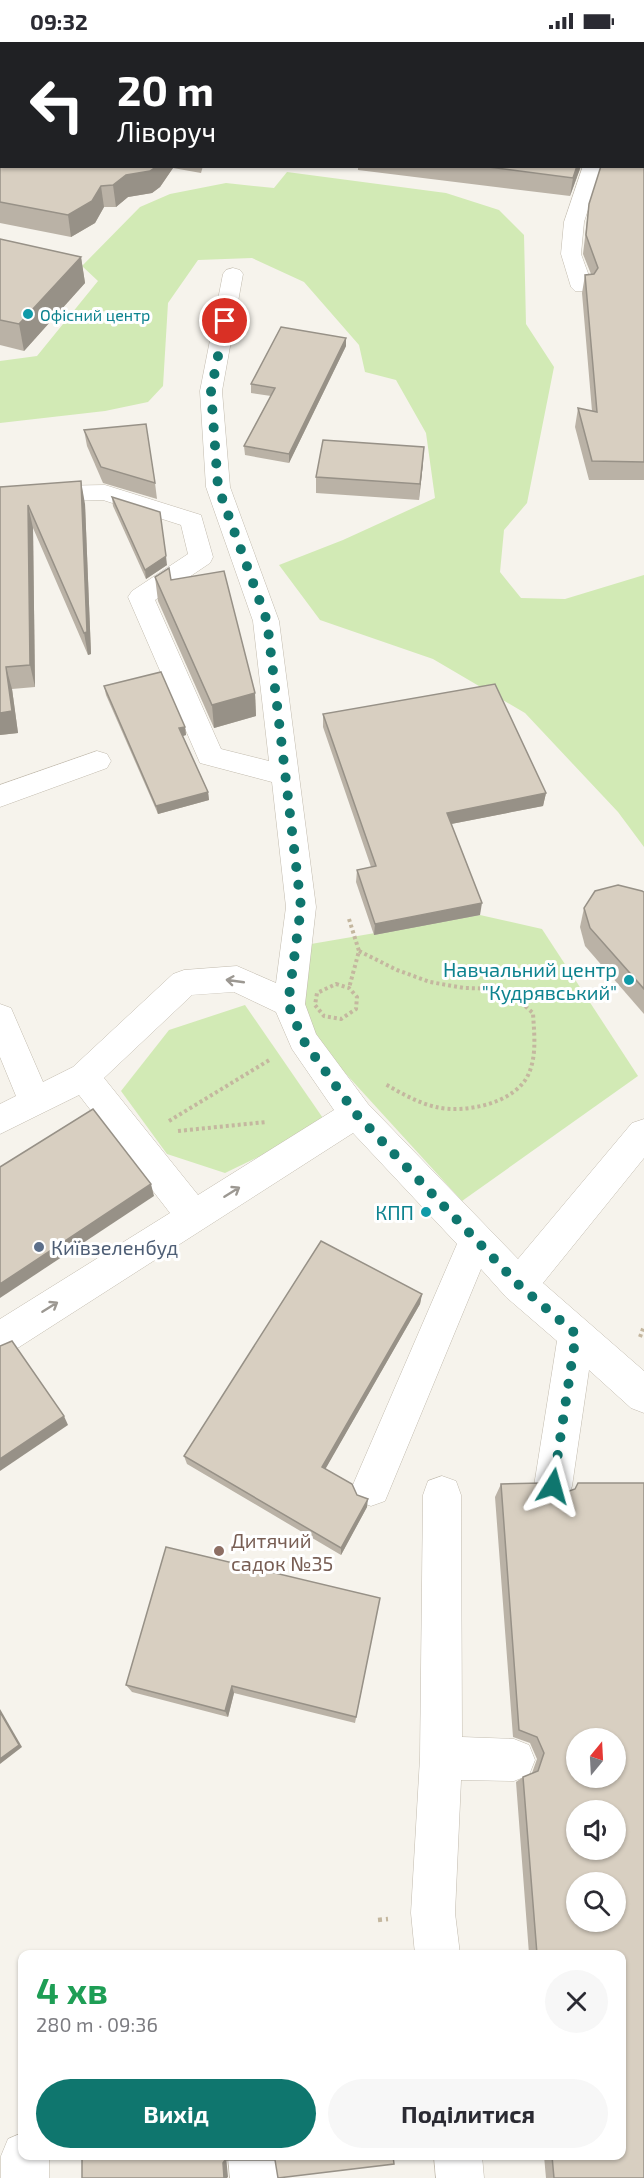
<!DOCTYPE html>
<html lang="uk">
<head>
<meta charset="utf-8">
<style>
  :root { --surface:#fff; --page:#f7f7f7; --text:#2b2b33; --muted:#7c7c81; --accent:#0f766e }
  body { margin:0; font-family:"Exo 2",sans-serif; background:var(--page); color:var(--text); height:100vh; display:flex; flex-direction:column; font-size:22px; white-space:nowrap }
  * { box-sizing:border-box; margin:0 }
  p { font-size:20px; color:var(--muted) }
  .icon { flex:none; width:33px; height:33px; fill:none; stroke:currentColor; stroke-width:2; stroke-linecap:round; stroke-linejoin:round }
  .map { position:relative; flex:1; overflow:hidden }
  .details { position:absolute; left:18px; top:1908px; width:608px; height:210px; display:flex; flex-direction:column; background:var(--surface); border-radius:12px; box-shadow:0 2px 4px #0004 }
  .details>* { flex:none }
  .hud { position:absolute; left:0px; top:0px; width:645px; height:126px; box-shadow:0 2px 4px #0004; background:#202124; color:#fff; overflow:hidden }
  .needle { width:39px; rotate:18deg }
  .tools { position:absolute; left:566px; top:1686px; display:grid; gap:12px }
  .tools a { display:grid; place-items:center; width:60px; height:60px; border-radius:50%; background:var(--surface); box-shadow:0 2px 4px #0004; font-size:30px }
  .pin { position:absolute; display:grid; place-items:center; width:51px; height:51px; color:#fff; margin:-26px; border:3px solid #fff; border-radius:50%; box-shadow:0 2px 6px #0007 }
  .me { position:absolute; width:66px; margin:-33px; rotate:8deg; stroke-linejoin:round; filter:drop-shadow(0 0 4px #0008) }
  .turn { display:flex; align-items:center; gap:21px; height:126px; padding:0 18px; font-size:27px }
  .turn .icon { width:78px; height:78px; stroke-width:2.5 }
  .turn b { display:block; font-size:42px; line-height:51px }
  .round { display:grid; place-items:center; flex:none; width:63px; height:63px; border-radius:32px; background:var(--page) }
  .headline { display:flex; align-items:center; justify-content:space-between; height:102px; padding:0 18px }
  h1 { font-size:36px; font-weight:700; line-height:45px; color:#1e9e55 }
  .cta { display:flex; gap:12px; margin-top:auto; padding:12px 18px }
  .cta a { flex:1; height:69px; border-radius:36px; background:var(--accent); color:#fff; font-size:24px; font-weight:700; line-height:69px; text-align:center }
  .cta a+a { background:var(--page); color:var(--text) }
  .status { display:flex; justify-content:space-between; align-items:center; height:42px; padding:0 30px; background:var(--surface); direction:ltr }
  .status svg { height:16px; fill:currentColor }
  .map>svg:first-child { display:block }
  .green { fill:#d2eab5 }
  .lines { fill:none; stroke-linecap:round; stroke-linejoin:round }
  .minor-casing { stroke:#c2bbae; stroke-width:1 }
  .major-casing { stroke:#e6c16a; stroke-width:1 }
  .path-far1 { stroke:#c4b79f; stroke-width:4; stroke-dasharray:3 3; stroke-linecap:butt }
  .path { stroke:#c4b79f; stroke-width:4.5; stroke-dasharray:4 4; stroke-linecap:butt }
  .minor { fill:#fff; fill-rule:evenodd }
  .major { fill:#ffe39c; fill-rule:evenodd }
  .wall { fill:#bab2a6; fill-rule:evenodd }
  .shaded-wall { fill:#979187 }
  .building { fill:#d8cfc1; stroke:#979187; stroke-width:1.5; fill-rule:evenodd }
  .oneway { stroke:#9c9892 }
  .route { stroke:#0f766e; stroke-width:10; stroke-dasharray:0 18 }
  .culture-dot { fill:#0f9aa8; stroke:#fff; stroke-width:2 }
  .service-dot { fill:#5c6f8a; stroke:#fff; stroke-width:2 }
  .education-dot { fill:#8d6e63; stroke:#fff; stroke-width:2 }
  .labels { text-anchor:middle; dominant-baseline:central; stroke-width:6; stroke-linejoin:round; paint-order:stroke }
  .far-culture-label { font-size:16px; fill:#0d838f; stroke:#fff; text-anchor:start }
  .culture-label { font-size:20px; fill:#0d838f; stroke:#fff; text-anchor:end }
  .service-label { font-size:20px; fill:#4e5e75; stroke:#fff; text-anchor:start }
  .education-label { font-size:20px; fill:#785e54; stroke:#fff; text-anchor:start }
</style>
</head>
<body>
<div class="status"><b>09:32</b><svg viewBox="0 0 49 12"><path d="M0 12V9h3v3zM5 12V6h3v6zM10 12V3h3v9zM15 12V0h3v12zM26 1h20v11H26zM47 4h2v5h-2z"/></svg></div>
<div class="map">
<svg width="644" height="2136" viewBox="0 0 644 2136">
  <rect width="100%" height="100%" fill="#f6f3ec"/>
  <g class="green">
    <polygon points="287,130 446,151 499,168 524,193 526,282 554,325 527,461 504,488 500,530 521,556 565,557 644,533 644,805 618,770 525,671 433,617 320,578 279,523 343,498 435,456 426,391 396,338 365,330 359,303 304,240 252,216 198,218 168,261 163,344 148,360 105,369 0,381 0,319 37,314 98,239 82,224 140,165 170,152 226,141 274,146"/>
    <polygon points="480,873 542,887 638,1034 462,1159 315,998 303,972 311,902"/>
    <polygon points="245,963 327,1082 225,1131 167,1112 121,1049 169,988"/>
  </g>
  <g class="lines">
    <defs>
      <g id="minor">
        <polygon points="609,0 627,0 609,2"/>
        <polygon points="583,124 602,124 584,180 581,212 593,245 589,249 575,249 571,245 561,212 564,180"/>
        <path d="M 233,226 L 240,228 L 243,232 L 222,349 L 230,445 L 279,579 L 316,865 L 305,962 L 316,992 L 368,1062 L 518,1217 L 632,1081 L 644,1077 L 644,1116 L 543,1241 L 644,1329 L 644,1371 L 631,1366 L 589,1328 L 572,1444 L 567,1458 L 553,1463 L 539,1458 L 534,1444 L 557,1299 L 506,1255 L 481,1227 L 385,1459 L 371,1464 L 357,1459 L 352,1445 L 457,1202 L 353,1091 L 13,1309 L 0,1314 L 0,1277 L 170,1171 L 79,1053 L 0,1092 L 0,1062 L 16,1054 L 0,1015 L 0,962 L 11,966 L 43,1040 L 73,1025 L 173,932 L 184,928 L 237,924 L 276,941 L 286,865 L 272,740 L 200,721 L 128,555 L 132,549 L 188,512 L 181,483 L 103,458 L 0,461 L 0,445 L 105,443 L 201,473 L 213,515 L 210,521 L 155,558 L 221,707 L 269,719 L 253,579 L 206,445 L 200,349 L 223,232 L 226,228 ZM 234,950 L 276,970 L 292,1007 L 334,1068 L 198,1153 L 104,1036 L 192,953 Z"/>
        <polygon points="97,709 107,712 111,719 107,726 0,765 0,743"/>
        <polygon points="442,1434 456,1439 461,1453 462,1695 514,1697 529,1703 535,1718 529,1733 514,1739 461,1738 455,1871 460,1912 415,1912 411,1871 420,1716 423,1453 428,1439"/>
        <polygon points="22,2091 22,2114 49,2114 49,2136 1,2136 1,2114 8,2097"/>
        <polygon points="228,2114 276,2114 278,2136 230,2136"/>
        <polygon points="434,2114 482,2114 484,2136 436,2136"/>
      </g>
      <g id="major">
        <polygon points="8,0 35,0 36,2 9,2"/>
        <rect x="0" y="13" width="2" height="10"/>
      </g>
    </defs>
    <use href="#minor" class="minor-casing"/>
    <use href="#major" class="major-casing"/>
    <g class="path-far1">
      <polyline points="349,877 359,909 349,946"/>
      <path d="M 359,909 L 397,928 L 430,940 L 464,946 L 506,947 L 533,971 C 534,990 537,1012 529,1031 C 517,1061 465,1072 436,1065 C 418,1061 401,1051 385,1042"/>
      <polygon points="336,942 349,946 357,955 356,967 341,977 324,974 315,963 317,951"/>
      <polyline points="169,1079 271,1017"/>
      <polyline points="178,1089 266,1080"/>
      <polyline points="640,1295 644,1284"/>
    </g>
    <polyline class="path" points="378,1878 388,1877"/>
    <use href="#minor" class="minor"/>
    <use href="#major" class="major"/>
  </g>
  <g class="wall">
    <polygon points="0,26 2,26 2,124 203,124 201,131 173,126 160,145 152,151 128,155 116,165 104,165 95,181 71,195 0,181"/>
    <polygon points="644,100 644,438 589,438 575,385 578,366 592,369 582,251 585,233 591,232 583,212 589,162"/>
    <polygon points="358,124 581,124 570,154 358,128"/>
    <polygon points="0,197 81,215 85,241 24,309 0,303"/>
    <polygon points="346,296 346,304 289,421 245,413 244,404 271,354 251,351 251,342"/>
    <polygon points="84,388 155,441 157,457 103,441 87,404"/>
    <polygon points="423,421 419,458 316,451 316,435"/>
    <polygon points="0,445 85,462 91,612 88,613 33,486 35,645 12,647 18,691 0,693"/>
    <polygon points="112,455 167,523 146,537 113,464"/>
    <polygon points="155,535 171,538 255,651 256,674 214,686 158,559"/>
    <polygon points="104,644 185,685 186,693 182,694 208,750 209,758 158,772 106,653"/>
    <polygon points="323,672 546,751 543,764 451,782 480,873 374,893 356,840 357,828 371,825 323,685"/>
    <polygon points="644,850 644,972 585,904 580,885 584,866"/>
    <polygon points="422,1252 420,1262 325,1427 357,1453 367,1465 341,1513 187,1422 184,1414"/>
    <path d="M 542,1441 L 545,1447 L 561,1452 L 575,1447 L 578,1441 L 644,1441 L 644,2136 L 546,2136 L 544,2114 L 621,2114 L 621,1912 L 529,1912 L 516,1740 L 523,1735 L 532,1731 L 537,1717 L 530,1701 L 513,1695 L 495,1455 L 501,1442 ZM 576,1696 L 615,1696 L 615,1736 L 576,1736 ZM 576,1768 L 615,1768 L 615,1808 L 576,1808 ZM 576,1840 L 615,1840 L 615,1880 L 576,1880 Z"/>
    <polygon points="380,1556 355,1681 234,1651 228,1675 132,1650 126,1643"/>
  </g>
  <g class="shaded-wall">
    <polygon points="157,124 172,124 173,126 160,145 152,151 128,155 116,165 113,143 126,133"/>
    <polygon points="577,124 581,124 570,154 573,136"/>
    <polygon points="101,144 104,165 95,181 71,195 68,173"/>
    <polygon points="81,215 85,241 24,309 19,282"/>
    <polygon points="346,296 346,304 289,421 289,412"/>
    <polygon points="424,405 423,421 419,458 420,442"/>
    <polygon points="81,439 85,462 91,612 88,613 84,591"/>
    <polygon points="28,463 33,486 35,645 30,623"/>
    <polygon points="166,514 167,523 146,537 145,528"/>
    <polygon points="6,625 12,647 18,691 0,693 0,671"/>
    <polygon points="255,651 256,674 214,686 212,663"/>
    <polygon points="185,685 186,693 180,695 179,686"/>
    <polygon points="208,750 209,758 158,772 156,764"/>
    <polygon points="546,751 543,764 446,783 447,771"/>
    <polygon points="482,861 480,873 374,893 375,882"/>
    <polygon points="151,1142 154,1154 0,1256 0,1242"/>
    <polygon points="422,1252 420,1262 322,1433 322,1425"/>
    <polygon points="64,1374 68,1383 0,1429 0,1417"/>
    <polygon points="368,1457 367,1465 341,1513 341,1506"/>
    <polygon points="232,1644 234,1651 228,1675 225,1669"/>
    <polygon points="0,1667 22,1705 0,1722"/>
    <polygon points="226,2114 228,2135 227,2136 224,2136 223,2121"/>
  </g>
  <g class="building">
    <polygon points="0,26 2,26 2,102 0,101"/>
    <polygon points="644,100 644,420 592,419 578,366 597,370 585,233 594,232 598,226 586,193 589,162 601,124 644,124"/>
    <polygon points="0,117 2,117 2,124 157,124 150,129 126,133 113,143 101,144 92,159 68,173 0,160"/>
    <polygon points="481,124 577,124 573,136"/>
    <polygon points="0,197 81,215 19,282 0,278"/>
    <polygon points="281,285 346,296 289,412 244,404 275,346 251,342"/>
    <polygon points="146,382 155,441 101,425 84,388"/>
    <polygon points="323,398 424,405 420,442 316,435"/>
    <polygon points="81,439 87,590 84,591 28,463 30,623 6,625 12,669 0,671 0,445"/>
    <polygon points="112,455 160,470 166,514 145,528"/>
    <polygon points="169,526 171,538 224,529 255,651 212,663 155,535"/>
    <polygon points="161,630 185,685 179,686 208,750 156,764 104,644"/>
    <polygon points="495,642 546,751 447,771 482,861 375,882 357,828 376,824 323,672"/>
    <polygon points="618,843 642,849 644,850 644,947 590,886 584,866 595,849"/>
    <polygon points="93,1067 151,1142 0,1242 0,1125"/>
    <polygon points="321,1199 422,1252 322,1425 352,1442 357,1453 368,1457 341,1506 184,1414"/>
    <polygon points="12,1299 64,1374 0,1417 0,1304"/>
    <path d="M 542,1441 L 545,1447 L 561,1452 L 575,1447 L 578,1441 L 644,1441 L 644,2136 L 554,2136 L 552,2114 L 621,2114 L 621,1912 L 537,1912 L 523,1735 L 538,1729 L 544,1711 L 537,1695 L 519,1688 L 501,1442 ZM 576,1696 L 615,1696 L 615,1736 L 576,1736 ZM 576,1768 L 615,1768 L 615,1808 L 576,1808 ZM 576,1840 L 615,1840 L 615,1880 L 576,1880 Z"/>
    <polygon points="166,1505 380,1556 356,1675 232,1644 225,1669 126,1643"/>
    <polygon points="0,1670 19,1703 0,1717"/>
    <polygon points="82,2114 393,2114 394,2122 278,2136 275,2118 225,2118 223,2121 224,2136 82,2136"/>
  </g>
  <defs><path id="oneway-shaft" d="M-6 0H5M1.5-3L5.5 0L1.5 3" fill="none" stroke-width="1.6" stroke-linecap="round" stroke-linejoin="round" transform="scale(1.5)"/></defs>
  <g class="oneway">
    <use href="#oneway-shaft" transform="translate(235 939) rotate(-172)"/>
    <use href="#oneway-shaft" transform="translate(232 1150) rotate(-32)"/>
    <use href="#oneway-shaft" transform="translate(50 1265) rotate(-32)"/>
  </g>
  <g class="lines">
    <polyline class="route" points="225,279 211,349 218,445 267,579 301,865 288,962 303,998 356,1072 519,1243 576,1292 553,1444"/>
  </g>
  <g class="culture-dot">
    <circle cx="28" cy="272" r="6"/>
    <circle cx="629" cy="938" r="6"/>
    <circle cx="426" cy="1170" r="6"/>
  </g>
  <circle class="service-dot" cx="39" cy="1205" r="6"/>
  <circle class="education-dot" cx="219" cy="1509" r="6"/>
  <g class="labels">
    <g class="far-culture-label">
      <text x="40" y="272">Офісний центр</text>
    </g>
    <g class="culture-label">
      <text x="617" y="927">Навчальний центр<tspan x="617" dy="23">"Кудрявський"</tspan></text>
      <text x="414" y="1170">КПП</text>
    </g>
    <g class="service-label">
      <text x="51" y="1205">Київзеленбуд</text>
    </g>
    <g class="education-label">
      <text x="231" y="1498">Дитячий<tspan x="231" dy="23">садок №35</tspan></text>
    </g>
  </g>
</svg>
<div class="tools">
<a><svg class="needle" viewBox="-14 -14 28 28"><path d="M0-13l5 13h-10z" fill="#e53935"/><path d="M0 13l5-13h-10z" fill="#7c7c81"/></svg></a>
<a><svg class="icon" aria-label="sound" viewBox="0 0 24 24"><path d="M4 9h4l5-4v14l-5-4H4zM17 9q2 3 0 6"/></svg></a>
<a><svg class="icon" aria-label="search" viewBox="0 0 24 24"><circle cx="10" cy="10" r="6"/><path d="M15 15l6 6"/></svg></a>
</div>
<div class="pin" style="left:225px;top:279px;background:#d93025"><svg class="icon" aria-label="arrive" viewBox="0 0 24 24"><path d="M6 21V4h12l-3 4 3 4H6"/></svg></div>
<svg class="me" style="left:553px;top:1444px" viewBox="-20 -20 40 40"><path d="M0-17L14 15 0 8-14 15z" fill="#0f766e" stroke="#fff" stroke-width="4"/></svg>
<div class="hud">
<div class="turn"><svg class="icon" aria-label="left" viewBox="0 0 24 24"><path d="M17 20v-9H6M10 6l-5 5 5 5"/></svg><div><b>20 m</b>Ліворуч</div></div>
</div>
<section class="details">
<div class="headline"><div><h1>4 хв</h1><p>280 m · 09:36</p></div><a class="round"><svg class="icon" aria-label="close" viewBox="0 0 24 24"><path d="M6 6l12 12M18 6L6 18"/></svg></a></div>
<div class="cta"><a>Вихід</a><a>Поділитися</a></div>
</section>
</div>
</body>
</html>
